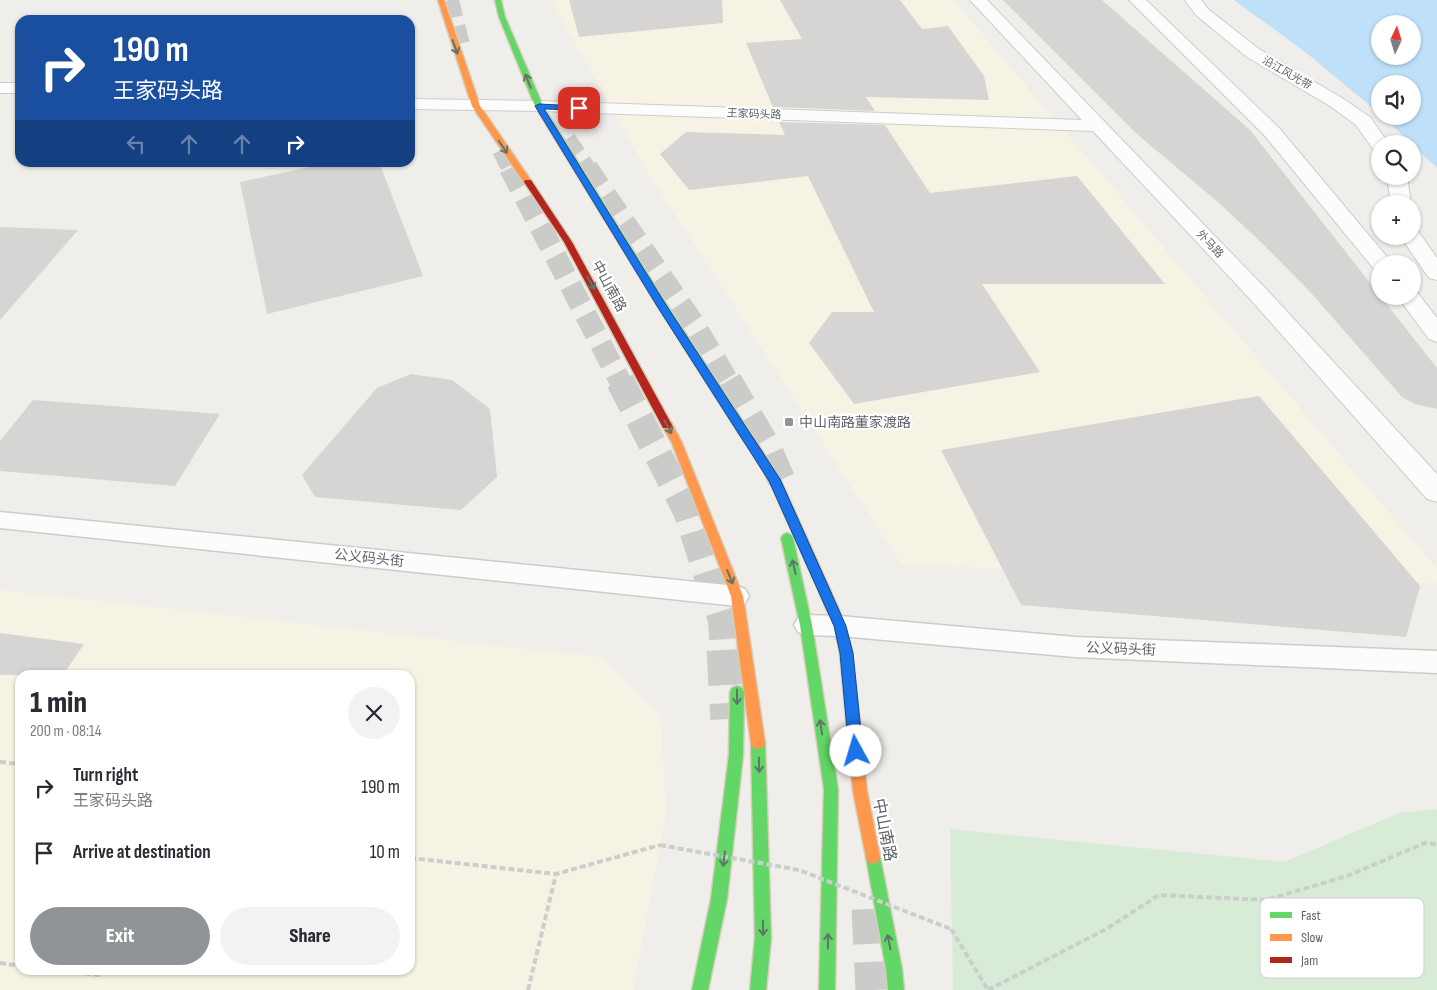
<!DOCTYPE html>
<html lang="en">
<head>
<meta charset="utf-8">
<style>
  :root { --surface:#fff; --page:#f2f2f3; --text:#2b2b33; --muted:#7c7c81; --accent:#919496 }
  body { margin:0; font-family:"Sofia Sans Condensed","Noto Sans SC",sans-serif; background:var(--page); color:var(--text); height:100vh; display:flex; flex-direction:column; font-size:19px; white-space:nowrap }
  * { box-sizing:border-box; margin:0 }
  p { font-size:16px; color:var(--muted) }
  .icon { flex:none; width:28px; height:28px; fill:none; stroke:currentColor; stroke-width:2; stroke-linecap:round; stroke-linejoin:round }
  .map { position:relative; flex:1; overflow:hidden }
  .sheet { position:absolute; left:15px; top:670px; width:400px; height:305px; display:flex; flex-direction:column; background:var(--surface); border-radius:15px; box-shadow:0 1px 4px #0004 }
  .sheet>* { flex:none }
  .guide { position:absolute; left:15px; top:15px; width:400px; height:152px; border-radius:15px; box-shadow:0 1px 4px #0004; background:#1a4fa0; color:#fff; overflow:hidden }
  .needle { width:32px; rotate:4deg }
  .fabs { position:absolute; left:1371px; top:15px; display:grid; gap:10px }
  .fabs a { display:grid; place-items:center; width:50px; height:50px; border-radius:50%; background:var(--surface); box-shadow:0 1px 4px #0004; font-size:25px }
  .pin { position:absolute; display:grid; place-items:center; width:42px; height:42px; color:#fff; margin:-21px; border-radius:10px; box-shadow:0 2px 8px #0006 }
  .me { position:absolute; width:55px; margin:-28px; rotate:354deg; stroke-linejoin:round; filter:drop-shadow(0 0 4px #0008) }
  .turn { display:flex; align-items:center; gap:18px; height:105px; padding:0 15px; font-size:22px }
  .turn .icon { width:65px; height:65px; stroke-width:2.5 }
  .turn b { display:block; font-size:35px; line-height:42px }
  .lanes { display:flex; align-items:center; height:48px; padding:0 15px; background:#0003; justify-content:center; gap:25px; direction:ltr }
  .lanes .off { opacity:.35 }
  .round { display:grid; place-items:center; flex:none; width:52px; height:52px; border-radius:26px; background:var(--page) }
  .headline { display:flex; align-items:center; justify-content:space-between; height:85px; padding:0 15px }
  h1 { font-size:30px; font-weight:800; line-height:38px }
  .cta { display:flex; gap:10px; margin-top:auto; padding:10px 15px }
  .cta a { flex:1; height:58px; border-radius:30px; background:var(--accent); color:#fff; font-size:20px; font-weight:800; line-height:58px; text-align:center }
  .cta a+a { background:var(--page); color:var(--text) }
  ul { padding:0; list-style:none }
  li { display:flex; align-items:center; gap:15px; height:65px; padding:0 15px }
  li div { flex:1 }
  li b { display:block; font-size:19px }
  li em { font-style:normal }
  .map>svg:first-child { display:block }
  .commercial { fill:#f7f3e4; fill-rule:evenodd }
  .green { fill:#d8ebd6 }
  .water { fill:#bfe0f9; fill-rule:evenodd }
  .building { fill:#d6d5d3 }
  .lines { fill:none; stroke-linecap:round; stroke-linejoin:round }
  .primary-tunnel-far3 { stroke:#cbcbca; stroke-width:18; stroke-dasharray:18 9; stroke-linecap:butt }
  .primary-tunnel-far2 { stroke:#cbcbca; stroke-width:22; stroke-dasharray:22 11; stroke-linecap:butt }
  .primary-tunnel-far1 { stroke:#cbcbca; stroke-width:28; stroke-dasharray:28 14; stroke-linecap:butt }
  .primary-tunnel { stroke:#cbcbca; stroke-width:35; stroke-dasharray:35 18; stroke-linecap:butt }
  .lane-casing { stroke:#cbcccc; stroke-width:3 }
  .street-casing { stroke:#cbcccc; stroke-width:2 }
  .fast-casing { stroke:#d7ceb8; stroke-width:3 }
  .slow-casing { stroke:#d7ceb8; stroke-width:3 }
  .jam-casing { stroke:#d7ceb8; stroke-width:3 }
  .path { stroke:#cacfcc; stroke-width:4; stroke-dasharray:6 3; stroke-linecap:butt }
  .lane { fill:#fdfcfc; fill-rule:evenodd }
  .street { fill:#fdfcfc; fill-rule:evenodd }
  .fast { fill:#63d668; fill-rule:evenodd }
  .slow { fill:#ff974d; fill-rule:evenodd }
  .jam { fill:#b3261e; fill-rule:evenodd }
  .path-bridge { stroke:#cacfcc; stroke-width:4; stroke-dasharray:6 3; stroke-linecap:butt }
  .oneway { stroke:#607468 }
  .route { fill:#1a73e8; stroke:#114b97 }
  .poi-dot { fill:#919496; stroke:#fff; stroke-width:2 }
  .labels { text-anchor:middle; dominant-baseline:central; stroke-width:4.5; stroke-linejoin:round; paint-order:stroke }
  .far-street-label { font-size:11px; fill:#5f6368; stroke:#fff }
  .street-label { font-size:14px; fill:#5f6368; stroke:#fff }
  .poi-label { font-size:14px; fill:#5f6368; stroke:#fff; text-anchor:start }
  .near-street-label { font-size:16px; fill:#5f6368; stroke:#fff }
  .key { fill:#fff; stroke:#cfd0d2; stroke-width:1 }
  .key-label { font-size:14px; fill:#5f6368 }
</style>
</head>
<body>
<div class="map">
<svg width="1437" height="990" viewBox="0 0 1437 990">
  <rect width="100%" height="100%" fill="#efeeea"/>
  <g class="commercial">
    <polygon points="551,0 953,0 1437,569 1437,583 902,565 645,168"/>
    <path d="M 0,590 L 600,657 L 661,715 L 666,815 L 633,990 L 0,990 ZM 20,675 L 410,675 L 410,970 L 20,970 Z"/>
  </g>
  <polygon class="green" points="1437,809 1437,990 953,990 950,829 1284,862 1399,813"/>
  <path class="water" d="M 1234,0 L 1437,0 L 1437,168 L 1382,116 L 1412,116 L 1412,84 L 1380,84 L 1380,114 L 1304,51 ZM 1380,24 L 1412,24 L 1412,56 L 1380,56 Z"/>
  <g class="building">
    <polygon points="569,0 722,0 723,23 579,37"/>
    <polygon points="780,0 900,0 922,29 948,26 984,76 989,100 866,97 875,111 773,107 746,43 802,39"/>
    <polygon points="1003,0 1102,0 1250,130 1437,368 1437,409 1415,404 1402,397 1312,294 1265,246 1219,203 1138,135"/>
    <polygon points="779,122 885,125 930,193 1077,176 1165,284 982,284 1040,372 854,404 809,343 832,312 874,312 808,176 689,190 660,154 686,132 785,135"/>
    <polygon points="333,162 379,162 423,276 267,314 240,182"/>
    <polygon points="0,227 78,230 0,320"/>
    <polygon points="411,374 452,380 490,409 497,477 461,510 315,497 302,475 377,388"/>
    <polygon points="1259,396 1420,586 1406,637 1021,605 941,450"/>
    <polygon points="33,400 220,414 175,486 0,471 0,441"/>
    <polygon points="0,633 84,644 63,675 0,675"/>
  </g>
  <g class="lines">
    <g class="primary-tunnel-far3">
      <polyline points="450,0 461,45"/>
      <polyline points="567,139 588,170"/>
      <polyline points="501,150 511,170"/>
    </g>
    <g class="primary-tunnel-far2">
      <polyline points="510,168 621,383"/>
      <polyline points="587,168 694,324 729,383"/>
    </g>
    <g class="primary-tunnel-far1">
      <polyline points="620,381 687,511 722,620 724,651"/>
      <polyline points="728,381 767,447 782,481"/>
    </g>
    <g class="primary-tunnel">
      <polyline points="724,650 728,719"/>
      <polyline points="869,909 873,990"/>
    </g>
    <defs>
      <g id="lane">
        <polygon points="0,512 737,586 745,589 749,596 745,603 737,606 0,528"/>
        <polygon points="806,615 840,616 1075,637 1437,651 1437,673 1075,657 840,636 806,635 798,632 794,625 798,618"/>
      </g>
      <g id="street">
        <polygon points="970,0 987,0 1267,290 1437,474 1437,502 1427,499 1251,300 1093,131 539,111 410,109 410,99 539,101 1082,120"/>
        <polygon points="1129,0 1146,0 1279,128 1393,264 1380,264 1380,270 1374,269 1265,136"/>
        <polygon points="1185,0 1201,0 1208,9 1259,49 1342,98 1370,117 1389,144 1380,144 1380,151 1373,149 1356,125 1330,106 1247,57 1196,15"/>
        <rect x="0" y="83" width="20" height="10"/>
        <polygon points="1387,176 1407,176 1411,204 1391,204"/>
        <polygon points="1412,230 1418,231 1437,258 1437,280 1429,278 1400,236 1412,236"/>
        <polygon points="1412,290 1416,291 1437,318 1437,342 1429,339 1397,296 1412,296"/>
      </g>
      <g id="fast">
        <polygon points="495,0 501,0 505,17 543,106 667,305 753,437 754,440 753,443 745,443 657,305 535,106 499,17"/>
        <polygon points="787,533 791,535 793,538 812,625 838,789 835,990 819,990 824,789 800,625 781,538 783,535"/>
        <polygon points="737,686 742,688 744,692 743,755 727,899 708,990 692,990 711,899 729,755 730,692 732,688"/>
        <polygon points="758,737 763,738 765,743 771,938 766,990 750,990 755,938 751,743 753,738"/>
        <polygon points="873,850 878,852 880,857 902,969 904,990 888,990 886,969 866,857 868,852"/>
      </g>
      <g id="slow">
        <polygon points="438,0 444,0 480,106 532,182 531,184 525,184 472,106"/>
        <polygon points="667,421 671,422 682,443 743,596 765,743 763,748 758,749 753,748 751,743 731,596 672,443 662,425"/>
        <polygon points="826,589 830,590 846,626 852,653 867,791 880,857 878,862 873,864 868,862 866,857 853,791 840,653 834,626 820,594 822,590"/>
      </g>
      <g id="jam">
        <polygon points="525,180 531,180 572,242 672,425 671,428 663,428 564,242 524,182"/>
        <polygon points="749,436 753,437 780,479 832,594 830,598 826,599 822,598 769,480 744,440"/>
      </g>
    </defs>
    <use href="#lane" class="lane-casing"/>
    <use href="#street" class="street-casing"/>
    <use href="#fast" class="fast-casing"/>
    <use href="#slow" class="slow-casing"/>
    <use href="#jam" class="jam-casing"/>
    <g class="path">
      <polyline points="0,762 20,764"/>
      <polyline points="410,858 556,874"/>
      <polyline points="951,929 988,990"/>
      <polyline points="0,963 20,966"/>
      <polyline points="58,970 100,975 102,970"/>
      <polyline points="528,990 556,874 660,845"/>
      <polyline points="988,990 1108,928 1159,895 1266,900 1347,876 1425,843 1437,844"/>
    </g>
    <use href="#lane" class="lane"/>
    <use href="#street" class="street"/>
    <use href="#fast" class="fast"/>
    <use href="#slow" class="slow"/>
    <use href="#jam" class="jam"/>
    <polyline class="path-bridge" points="660,845 799,870 951,929"/>
  </g>
  <defs><path id="oneway-shaft" d="M-6 0H5M1.5-3L5.5 0L1.5 3" fill="none" stroke-width="1.6" stroke-linecap="round" stroke-linejoin="round" transform="scale(1.25)"/></defs>
  <g class="oneway">
    <use href="#oneway-shaft" transform="translate(455 47) rotate(70)"/>
    <use href="#oneway-shaft" transform="translate(528 81) rotate(-112)"/>
    <use href="#oneway-shaft" transform="translate(503 147) rotate(56)"/>
    <use href="#oneway-shaft" transform="translate(591 283) rotate(60)"/>
    <use href="#oneway-shaft" transform="translate(668 427) rotate(62)"/>
    <use href="#oneway-shaft" transform="translate(794 567) rotate(-103)"/>
    <use href="#oneway-shaft" transform="translate(730 577) rotate(68)"/>
    <use href="#oneway-shaft" transform="translate(737 697) rotate(90)"/>
    <use href="#oneway-shaft" transform="translate(821 727) rotate(-99)"/>
    <use href="#oneway-shaft" transform="translate(759 765) rotate(89)"/>
    <use href="#oneway-shaft" transform="translate(724 859) rotate(97)"/>
    <use href="#oneway-shaft" transform="translate(763 928) rotate(89)"/>
    <use href="#oneway-shaft" transform="translate(828 941) rotate(-89)"/>
    <use href="#oneway-shaft" transform="translate(889 942) rotate(-101)"/>
  </g>
  <polygon class="route" points="539,104 579,106 583,108 579,110 544,109 666,305 780,479 846,626 853,653 863,751 861,756 856,758 851,756 849,751 840,653 834,626 769,481 657,306 535,106"/>
  <rect class="poi-dot" x="784" y="417" width="10" height="10" rx="2.5"/>
  <g class="labels">
    <g class="far-street-label">
      <text transform="translate(1287 73) rotate(30)">沿江风光带</text>
      <text transform="translate(754 114) rotate(2)">王家码头路</text>
      <text transform="translate(1210 244) rotate(46)">外马路</text>
    </g>
    <g class="street-label">
      <text transform="translate(609 286) rotate(61)">中山南路</text>
      <text transform="translate(369 558) rotate(6)">公义码头街</text>
      <text transform="translate(1121 649) rotate(2)">公义码头街</text>
    </g>
    <g class="poi-label">
      <text x="799" y="422">中山南路董家渡路</text>
    </g>
    <g class="near-street-label">
      <text transform="translate(884 830) rotate(79)">中山南路</text>
    </g>
  </g>
  <rect x="1260" y="898" width="164" height="80" rx="8" class="key"/>
  <rect x="1270" y="912" width="22" height="6" fill="#63d668"/>
  <rect x="1270" y="934" width="22" height="7" fill="#ff974d"/>
  <rect x="1270" y="957" width="22" height="6" fill="#b3261e"/>
  <g class="key-label">
    <text x="1301" y="920">Fast</text>
    <text x="1301" y="942">Slow</text>
    <text x="1301" y="965">Jam</text>
  </g>
</svg>
<div class="fabs">
<a><svg class="needle" viewBox="-14 -14 28 28"><path d="M0-13l5 13h-10z" fill="#e53935"/><path d="M0 13l5-13h-10z" fill="#7c7c81"/></svg></a>
<a><svg class="icon" aria-label="sound" viewBox="0 0 24 24"><path d="M4 9h4l5-4v14l-5-4H4zM17 9q2 3 0 6"/></svg></a>
<a><svg class="icon" aria-label="search" viewBox="0 0 24 24"><circle cx="10" cy="10" r="6"/><path d="M15 15l6 6"/></svg></a>
<a>+</a>
<a>−</a>
</div>
<div class="pin" style="left:579px;top:108px;background:#d93025"><svg class="icon" aria-label="arrive" viewBox="0 0 24 24"><path d="M6 21V4h12l-3 4 3 4H6"/></svg></div>
<svg class="me" style="left:856px;top:751px" viewBox="-20 -20 40 40"><circle r="19" fill="#fff"/><path d="M0-13L10 11 0 6-10 11z" fill="#1a73e8"/></svg>
<div class="guide">
<div class="turn"><svg class="icon" aria-label="right" viewBox="0 0 24 24"><path d="M7 20v-9h11M14 6l5 5-5 5"/></svg><div><b>190 m</b>王家码头路</div></div>
<div class="lanes"><svg class="icon off" aria-label="left" viewBox="0 0 24 24"><path d="M17 20v-9H6M10 6l-5 5 5 5"/></svg><svg class="icon off" aria-label="ahead" viewBox="0 0 24 24"><path d="M12 20V5M6 11l6-6 6 6"/></svg><svg class="icon off" aria-label="ahead" viewBox="0 0 24 24"><path d="M12 20V5M6 11l6-6 6 6"/></svg><svg class="icon" aria-label="right" viewBox="0 0 24 24"><path d="M7 20v-9h11M14 6l5 5-5 5"/></svg></div>
</div>
<section class="sheet">
<div class="headline"><div><h1>1 min</h1><p>200 m · 08:14</p></div><a class="round"><svg class="icon" aria-label="close" viewBox="0 0 24 24"><path d="M6 6l12 12M18 6L6 18"/></svg></a></div>
<ul>
<li><svg class="icon" aria-label="right" viewBox="0 0 24 24"><path d="M7 20v-9h11M14 6l5 5-5 5"/></svg><div><b>Turn right</b><p>王家码头路</p></div><em>190 m</em></li>
<li><svg class="icon" aria-label="arrive" viewBox="0 0 24 24"><path d="M6 21V4h12l-3 4 3 4H6"/></svg><div><b>Arrive at destination</b></div><em>10 m</em></li>
</ul>
<div class="cta"><a>Exit</a><a>Share</a></div>
</section>
</div>
</body>
</html>
